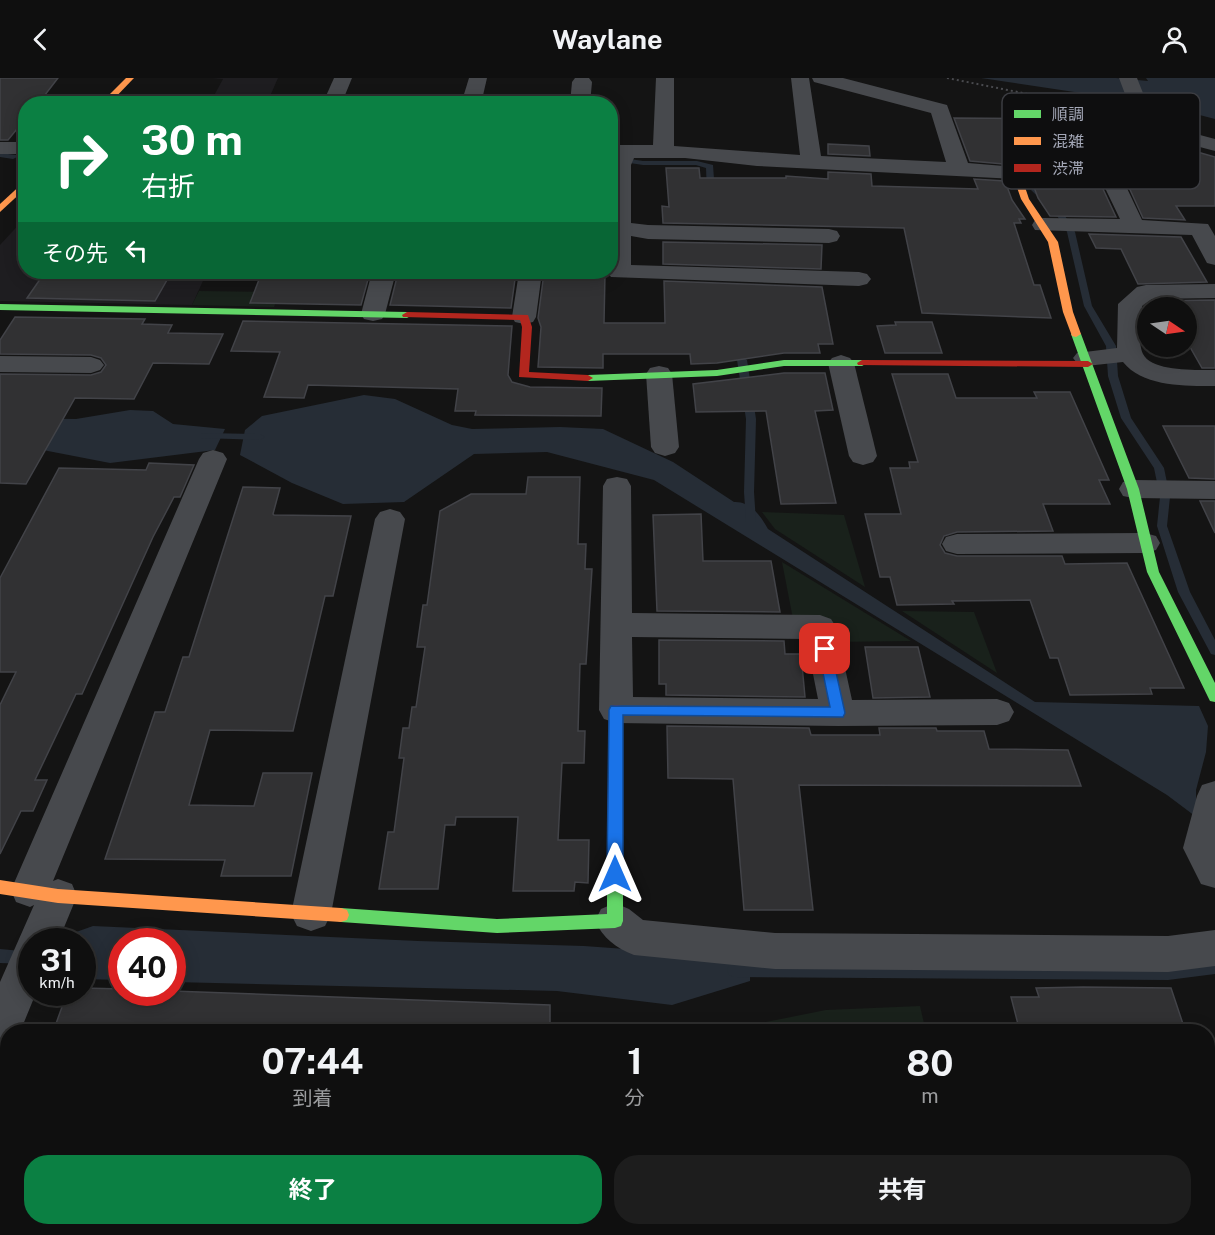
<!DOCTYPE html>
<html lang="ja">
<head>
<meta charset="utf-8">
<style>
  :root { --surface:#0f0f0f; --page:#1d1d1d; --text:#f1f3f6; --muted:#9b9c9e; --line:#2f2f2f; --accent:#0b8043 }
  body { margin:0; font-family:"Public Sans","Noto Sans JP",sans-serif; background:var(--page); color:var(--text); height:100vh; display:flex; flex-direction:column; font-size:22px; white-space:nowrap }
  * { box-sizing:border-box; margin:0 }
  p { font-size:20px; color:var(--muted) }
  .icon { flex:none; width:33px; height:33px; fill:none; stroke:currentColor; stroke-width:2; stroke-linecap:round; stroke-linejoin:round }
  .map { position:relative; flex:1; overflow:hidden }
  .details { position:absolute; left:0px; top:946px; width:1215px; height:212px; display:flex; flex-direction:column; background:var(--surface); border-radius:24px 24px 0 0; box-shadow:0 3px 15px #0003,0 0 0 2px var(--line) }
  .details>* { flex:none }
  .hud { position:absolute; left:18px; top:18px; width:600px; height:183px; border-radius:24px; box-shadow:0 3px 15px #0003,0 0 0 2px var(--line); background:#0b8043; color:#fff; overflow:hidden }
  .needle { width:39px; rotate:103deg }
  .controls { position:absolute; left:1137px; top:219px; display:grid; gap:12px }
  .controls a { display:grid; place-items:center; width:60px; height:60px; border-radius:50%; background:var(--surface); box-shadow:0 3px 15px #0003,0 0 0 2px var(--line); font-size:30px }
  .speed { position:absolute; left:18px; top:850px; display:flex; gap:12px; font-size:30px; font-weight:700; text-align:center }
  .speed>* { display:grid; place-content:center; width:78px; height:78px; border-radius:50%; background:var(--surface); box-shadow:0 3px 15px #0003,0 0 0 2px var(--line); line-height:1 }
  .speed small { font-size:15px; font-weight:400 }
  .speed .limit { border:9px solid #d22; background:#fff; color:#111 }
  .pin { position:absolute; display:grid; place-items:center; width:51px; height:51px; color:#fff; margin:-26px; border-radius:12px; box-shadow:0 3px 9px #0006 }
  .me { position:absolute; width:66px; margin:-33px; rotate:0deg; stroke-linejoin:round; filter:drop-shadow(0 0 4px #0008) }
  .turn { display:flex; align-items:center; gap:21px; height:126px; padding:0 24px; font-size:27px }
  .turn .icon { width:78px; height:78px; stroke-width:2.5 }
  .turn b { display:block; font-size:42px; line-height:51px }
  .then { display:flex; align-items:center; height:57px; padding:0 24px; background:#0003; gap:12px; font-size:22px }
  .eta { display:flex; justify-content:space-evenly; align-items:center; height:102px; text-align:center }
  .eta b { font-size:36px; font-weight:700; line-height:42px }
  .button { display:flex; gap:12px; margin-top:auto; padding:12px 24px }
  .button a { flex:1; height:69px; border-radius:24px; background:var(--accent); color:#fff; font-size:24px; font-weight:700; line-height:69px; text-align:center }
  .button a+a { background:var(--page); color:var(--text) }
  header { display:flex; justify-content:space-between; align-items:center; height:78px; padding:0 24px; background:var(--surface); font-size:27px; font-weight:700 }
  .map>svg:first-child { display:block }
  .built { fill:#1e1d20 }
  .green { fill:#19211b }
  .water { fill:#262d36 }
  .lines { fill:none; stroke-linecap:round; stroke-linejoin:round }
  .stream { fill:#262d36; fill-rule:evenodd }
  .building { fill:#313133; stroke:#424348; stroke-width:1.5 }
  .path { stroke:#494a4e; stroke-width:2; stroke-dasharray:2 3; stroke-linecap:butt }
  .street { fill:#47494d; fill-rule:evenodd }
  .fast { fill:#63d668; fill-rule:evenodd }
  .slow { fill:#ff974d; fill-rule:evenodd }
  .jam { fill:#b3261e; fill-rule:evenodd }
  .route { fill:#1a73e8; stroke:#114b97; stroke-width:1.5 }
  .key { fill:#0e0e0f; stroke:#3b3c41; stroke-width:1.5 }
  .key-label { font-size:16px; fill:#a3a7b6 }
</style>
</head>
<body>
<header><svg class="icon" aria-label="back" viewBox="0 0 24 24"><path d="M15 5l-7 7 7 7"/></svg>Waylane<svg class="icon" aria-label="person" viewBox="0 0 24 24"><circle cx="12" cy="8" r="4"/><path d="M4 21q1-7 8-7t8 7"/></svg></header>
<div class="map">
<svg width="1215" height="1157" viewBox="0 0 1215 1157">
  <rect width="100%" height="100%" fill="#141414"/>
  <g class="built">
    <polygon points="212,0 278,0 267,25 210,25 223,1"/>
    <polygon points="25,140 26,194 207,194 192,227 0,223 0,167"/>
  </g>
  <g class="green">
    <polygon points="199,213 280,214 274,229 192,227"/>
    <polygon points="762,434 844,437 865,509 775,451"/>
    <polygon points="782,484 911,563 833,564 793,541"/>
    <polygon points="902,533 974,534 997,595"/>
    <polygon points="920,928 926,954 716,954 826,932"/>
  </g>
  <g class="water">
    <polygon points="981,0 1116,0 1148,3 1146,0 1215,0 1215,41 1161,27"/>
    <path d="M 364,317 L 395,321 L 452,347 L 472,351 L 560,349 L 603,351 L 673,384 L 734,424 C 750,423 761,438 768,451 L 1035,624 L 1199,628 L 1208,648 L 1206,674 L 1196,712 L 1196,723 L 1215,753 L 1167,717 L 654,402 L 547,374 L 474,376 L 404,424 L 343,426 L 292,405 L 240,377 L 245,352 L 262,338 Z"/>
    <polygon points="130,332 153,333 173,346 225,351 215,372 110,385 17,367 0,340 76,341"/>
    <polygon points="93,848 418,863 584,868 750,880 750,903 672,927 557,913 173,904 172,864 122,864 121,902 83,901 82,864 62,864 65,858"/>
  </g>
  <g class="lines">
    <g class="stream">
      <polygon points="1012,19 1018,20 1017,24 1032,55 1031,57 1024,55 1009,24"/>
      <polygon points="0,75 16,77 17,79 13,81 0,79"/>
      <polygon points="610,78 643,83 697,83 713,87 715,115 711,117 707,115 706,90 696,87 643,87 610,82"/>
      <polygon points="1040,81 1046,81 1056,95 1054,104 1040,112 1062,133 1075,154 1092,228 1116,268 1118,298 1131,340 1164,390 1170,419 1167,448 1190,514 1215,562 1215,577 1211,576 1178,514 1157,448 1160,419 1154,390 1121,340 1108,298 1106,268 1084,228 1067,154 1056,136 1031,112 1047,101 1048,95 1039,83"/>
      <polygon points="742,279 747,282 756,341 754,414 756,444 751,448 746,444 744,414 746,341 737,282"/>
      <polygon points="205,355 260,356 265,359 260,362 201,360 201,356"/>
      <polygon points="0,871 32,874 32,884 27,886 0,885"/>
      <polygon points="1215,882 1215,896 1168,902 734,899 729,897 727,892 729,887 734,885 1168,888"/>
    </g>
  </g>
  <g class="building">
    <polygon points="0,0 58,0 38,26 26,26 26,40 8,62 0,62"/>
    <polygon points="954,40 1067,41 1069,44 1079,44 1084,53 1132,56 1141,73 1015,87 970,83"/>
    <polygon points="828,66 869,68 870,78 828,76"/>
    <polygon points="1173,67 1215,79 1215,128 1176,128 1185,142 1143,140 1122,94 1152,90"/>
    <polygon points="666,90 699,90 700,100 786,100 786,98 828,101 828,94 871,96 872,108 978,111 974,101 1005,103 1012,122 1025,141 1019,141 1021,145 1014,145 1034,207 1040,207 1051,240 922,235 904,150 663,145 662,128 669,129"/>
    <polygon points="1096,96 1116,139 1050,138 1038,120 1031,101"/>
    <polygon points="1089,156 1181,159 1207,204 1138,206 1121,171 1096,170"/>
    <polygon points="663,164 822,167 821,191 663,186"/>
    <polygon points="110,194 162,194 158,202 167,202 155,223 27,220 43,197 108,198"/>
    <polygon points="262,194 364,194 363,198 369,198 361,227 250,225"/>
    <polygon points="477,194 516,194 511,230 390,227 397,199 476,200"/>
    <polygon points="544,195 605,196 604,245 665,245 664,203 822,209 833,266 818,266 820,275 784,275 717,285 691,286 690,276 603,276 603,290 538,289 541,249 538,240"/>
    <polygon points="1215,222 1215,290 1202,290 1186,262 1186,230 1150,230 1148,226 1153,223"/>
    <polygon points="15,239 145,241 142,246 172,247 168,255 223,256 209,286 153,285 134,321 75,320 26,406 0,405 0,296 91,297 101,294 106,287 101,280 91,277 0,276 0,262"/>
    <polygon points="243,243 512,248 508,297 512,304 530,309 602,310 601,338 475,337 476,333 455,333 458,311 308,307 304,320 264,319 280,274 231,273"/>
    <polygon points="895,244 932,244 942,275 885,275 877,248 896,247"/>
    <polygon points="784,295 825,295 833,332 815,333 836,425 781,426 766,333 696,334 693,306"/>
    <polygon points="892,296 948,296 956,320 1037,320 1034,314 1070,314 1109,402 1099,402 1110,426 1043,426 1053,453 957,454 944,458 940,467 945,475 957,478 1062,478 1065,486 1127,485 1184,610 1150,610 1152,616 1070,617 1058,580 1050,580 1030,522 952,523 954,526 897,527 890,499 880,499 865,436 901,436 890,390 910,390 909,384 918,384"/>
    <polygon points="1163,348 1215,348 1215,401 1189,400"/>
    <polygon points="149,385 194,387 180,419 174,419 153,459 82,616 76,616 35,702 47,702 33,733 21,733 0,776 0,627 16,594 0,594 0,500 59,390 146,392"/>
    <polygon points="528,399 580,399 578,466 586,466 585,491 592,491 586,586 580,586 578,653 585,653 584,685 562,685 558,762 589,762 588,805 575,804 574,813 513,813 518,739 456,739 455,747 445,747 438,811 379,811 388,754 394,754 404,680 399,680 403,650 409,650 412,629 416,629 425,569 417,569 423,527 427,527 440,433 471,416 526,416"/>
    <polygon points="243,409 280,410 273,436 274,437 351,438 333,518 325,518 293,653 210,652 189,727 254,728 263,695 312,695 291,798 221,798 225,782 105,781 155,634 165,634 183,579 189,579"/>
    <polygon points="1200,423 1215,423 1215,455"/>
    <polygon points="701,436 703,483 771,483 780,534 657,533 653,437"/>
    <polygon points="659,562 784,563 785,576 801,576 805,619 666,617 666,606 659,606"/>
    <polygon points="865,569 918,569 930,619 873,620"/>
    <polygon points="667,648 809,650 811,657 880,657 879,650 936,650 937,653 984,653 989,671 1068,672 1081,708 799,707 813,832 744,832 733,701 668,700"/>
    <polygon points="1083,909 1171,910 1184,949 1095,950 1096,954 1020,954 1011,919 1039,919 1036,910"/>
    <polygon points="82,910 122,911 122,915 172,915 172,913 550,927 550,954 53,954 67,915 82,915"/>
  </g>
  <g class="lines">
    <polyline class="path" points="947,0 1053,21 1111,38"/>
    <g class="street">
      <polygon points="334,0 352,0 343,22 329,22 326,18"/>
      <polygon points="469,0 487,0 481,26 461,26"/>
      <polygon points="575,0 589,0 592,4 590,26 570,26 572,4"/>
      <polygon points="656,0 674,0 674,68 800,77 791,0 809,0 821,78 946,84 931,35 814,4 812,0 843,0 947,27 968,85 1016,89 1024,90 1027,95 1024,100 1016,101 757,88 685,80 634,80 631,87 631,145 648,147 829,151 837,153 840,158 837,163 829,165 648,161 631,158 631,187 859,194 867,196 871,201 867,206 859,208 611,199 607,194 610,194 610,85 614,79 610,79 610,67 653,67"/>
      <polygon points="1119,0 1137,0 1155,45 1215,61 1215,73 1139,53"/>
      <rect x="0" y="64" width="26" height="12"/>
      <polygon points="1104,79 1111,81 1115,85 1142,142 1208,146 1215,158 1215,187 1207,185 1192,157 1035,152 1032,147 1035,142 1043,140 1120,141 1093,85 1097,81"/>
      <polygon points="372,194 396,194 385,236 382,241 373,243 364,241 361,236"/>
      <polygon points="519,194 542,194 536,239 533,244 524,246 515,244 512,239"/>
      <path d="M 1215,206 L 1215,220 L 1152,221 L 1142,228 C 1142,242 1137,263 1143,276 C 1152,294 1198,292 1215,292 L 1215,308 C 1185,308 1143,309 1123,284 L 1086,288 L 1077,285 L 1073,280 L 1077,275 L 1117,270 L 1118,226 L 1137,209 L 1146,207 Z"/>
      <polygon points="841,277 850,280 854,285 877,378 873,384 863,387 853,384 849,378 828,285 832,280"/>
      <polygon points="0,278 91,279 100,282 104,287 100,292 91,295 0,294"/>
      <polygon points="659,288 668,290 672,296 679,369 675,375 665,378 655,375 651,369 646,296 650,290"/>
      <polygon points="213,372 223,375 227,381 53,803 58,801 72,806 77,818 58,864 32,864 32,915 36,915 20,954 8,954 8,968 0,971 0,904 34,827 30,829 16,824 11,812 199,381 203,375"/>
      <path d="M 617,399 L 627,401 L 631,408 L 632,535 L 820,537 L 831,541 L 836,549 L 852,622 L 997,621 L 1009,625 L 1014,634 L 1009,643 L 997,647 L 838,648 L 616,645 L 604,641 L 599,632 L 603,408 L 607,401 ZM 632,559 L 806,561 L 818,621 L 633,619 Z"/>
      <polygon points="1133,402 1215,403 1215,421 1133,420 1123,418 1119,411 1123,404"/>
      <polygon points="390,431 400,434 405,441 331,836 325,848 311,853 297,848 291,836 375,441 380,434"/>
      <polygon points="1145,455 1156,458 1160,465 1156,472 1145,475 957,476 946,473 942,466 946,459 957,456"/>
      <polygon points="1215,703 1215,810 1201,806 1183,770 1197,718 1202,707"/>
      <path d="M 615,825 L 629,831 L 643,842 L 775,855 L 1168,858 L 1215,852 L 1215,888 L 1168,894 L 775,891 L 634,877 C 616,870 603,860 595,843 L 601,831 Z"/>
      <rect x="0" y="1006" width="8" height="44"/>
    </g>
    <g class="fast">
      <polygon points="0,226 407,234 412,237 407,240 0,232"/>
      <polygon points="1076,253 1081,256 1139,411 1159,494 1215,605 1215,624 1210,623 1208,619 1147,494 1127,411 1071,256"/>
      <polygon points="784,282 862,282 867,285 862,288 784,288 717,298 588,303 583,300 588,297 717,292"/>
      <polygon points="615,779 621,781 623,786 623,843 621,848 615,850 497,855 341,844 335,842 333,837 335,832 341,830 497,841 607,836 607,786 609,781"/>
    </g>
    <g class="slow">
      <polygon points="126,0 134,0 109,26 100,26"/>
      <polygon points="1143,47 1150,49 1150,57 1158,73 1152,82 1136,87 1053,92 1021,97 1029,121 1058,164 1073,234 1081,256 1076,259 1072,258 1063,234 1048,164 1021,121 1012,95 1053,86 1135,81 1146,78 1150,73 1142,57"/>
      <polygon points="26,102 26,110 0,134 0,126"/>
      <polygon points="0,802 58,811 341,830 347,832 349,837 347,842 341,844 58,825 0,816"/>
    </g>
    <g class="jam">
      <polygon points="407,234 528,237 532,249 529,294 588,297 593,300 588,303 519,299 522,249 520,242 403,239 402,237"/>
      <polygon points="862,282 1088,283 1093,286 1088,289 858,287 857,285"/>
      <polygon points="616,627 621,628 623,632 623,786 621,791 615,793 609,791 607,786 609,632 611,628"/>
    </g>
  </g>
  <polygon class="route" points="825,566 831,571 845,635 843,639 623,637 623,796 621,801 615,803 610,801 607,796 609,632 611,628 830,629 818,571"/>
  <rect x="1002" y="15" width="198" height="96" rx="9" class="key"/>
  <rect x="1014" y="32" width="27" height="8" fill="#63d668"/>
  <rect x="1014" y="59" width="27" height="8" fill="#ff974d"/>
  <rect x="1014" y="86" width="27" height="8" fill="#b3261e"/>
  <g class="key-label">
    <text x="1052" y="42">順調</text>
    <text x="1052" y="69">混雑</text>
    <text x="1052" y="96">渋滞</text>
  </g>
</svg>
<div class="controls">
<a><svg class="needle" viewBox="-14 -14 28 28"><path d="M0-13l5 13h-10z" fill="#e53935"/><path d="M0 13l5-13h-10z" fill="#9b9c9e"/></svg></a>
</div>
<div class="speed"><div>31<small>km/h</small></div><div class="limit">40</div></div>
<div class="pin" style="left:825px;top:571px;background:#d93025"><svg class="icon" aria-label="arrive" viewBox="0 0 24 24"><path d="M6 21V4h12l-3 4 3 4H6"/></svg></div>
<svg class="me" style="left:615px;top:796px" viewBox="-20 -20 40 40"><path d="M0-17L14 15 0 8-14 15z" fill="#1a73e8" stroke="#fff" stroke-width="4"/></svg>
<div class="hud">
<div class="turn"><svg class="icon" aria-label="right" viewBox="0 0 24 24"><path d="M7 20v-9h11M14 6l5 5-5 5"/></svg><div><b>30 m</b>右折</div></div>
<div class="then">その先<svg class="icon" aria-label="left" viewBox="0 0 24 24"><path d="M17 20v-9H6M10 6l-5 5 5 5"/></svg></div>
</div>
<section class="details">
<div class="eta">
<div><b>07:44</b><p>到着</p></div>
<div><b>1</b><p>分</p></div>
<div><b>80</b><p>m</p></div>
</div>
<div class="button"><a>終了</a><a>共有</a></div>
</section>
</div>
</body>
</html>
